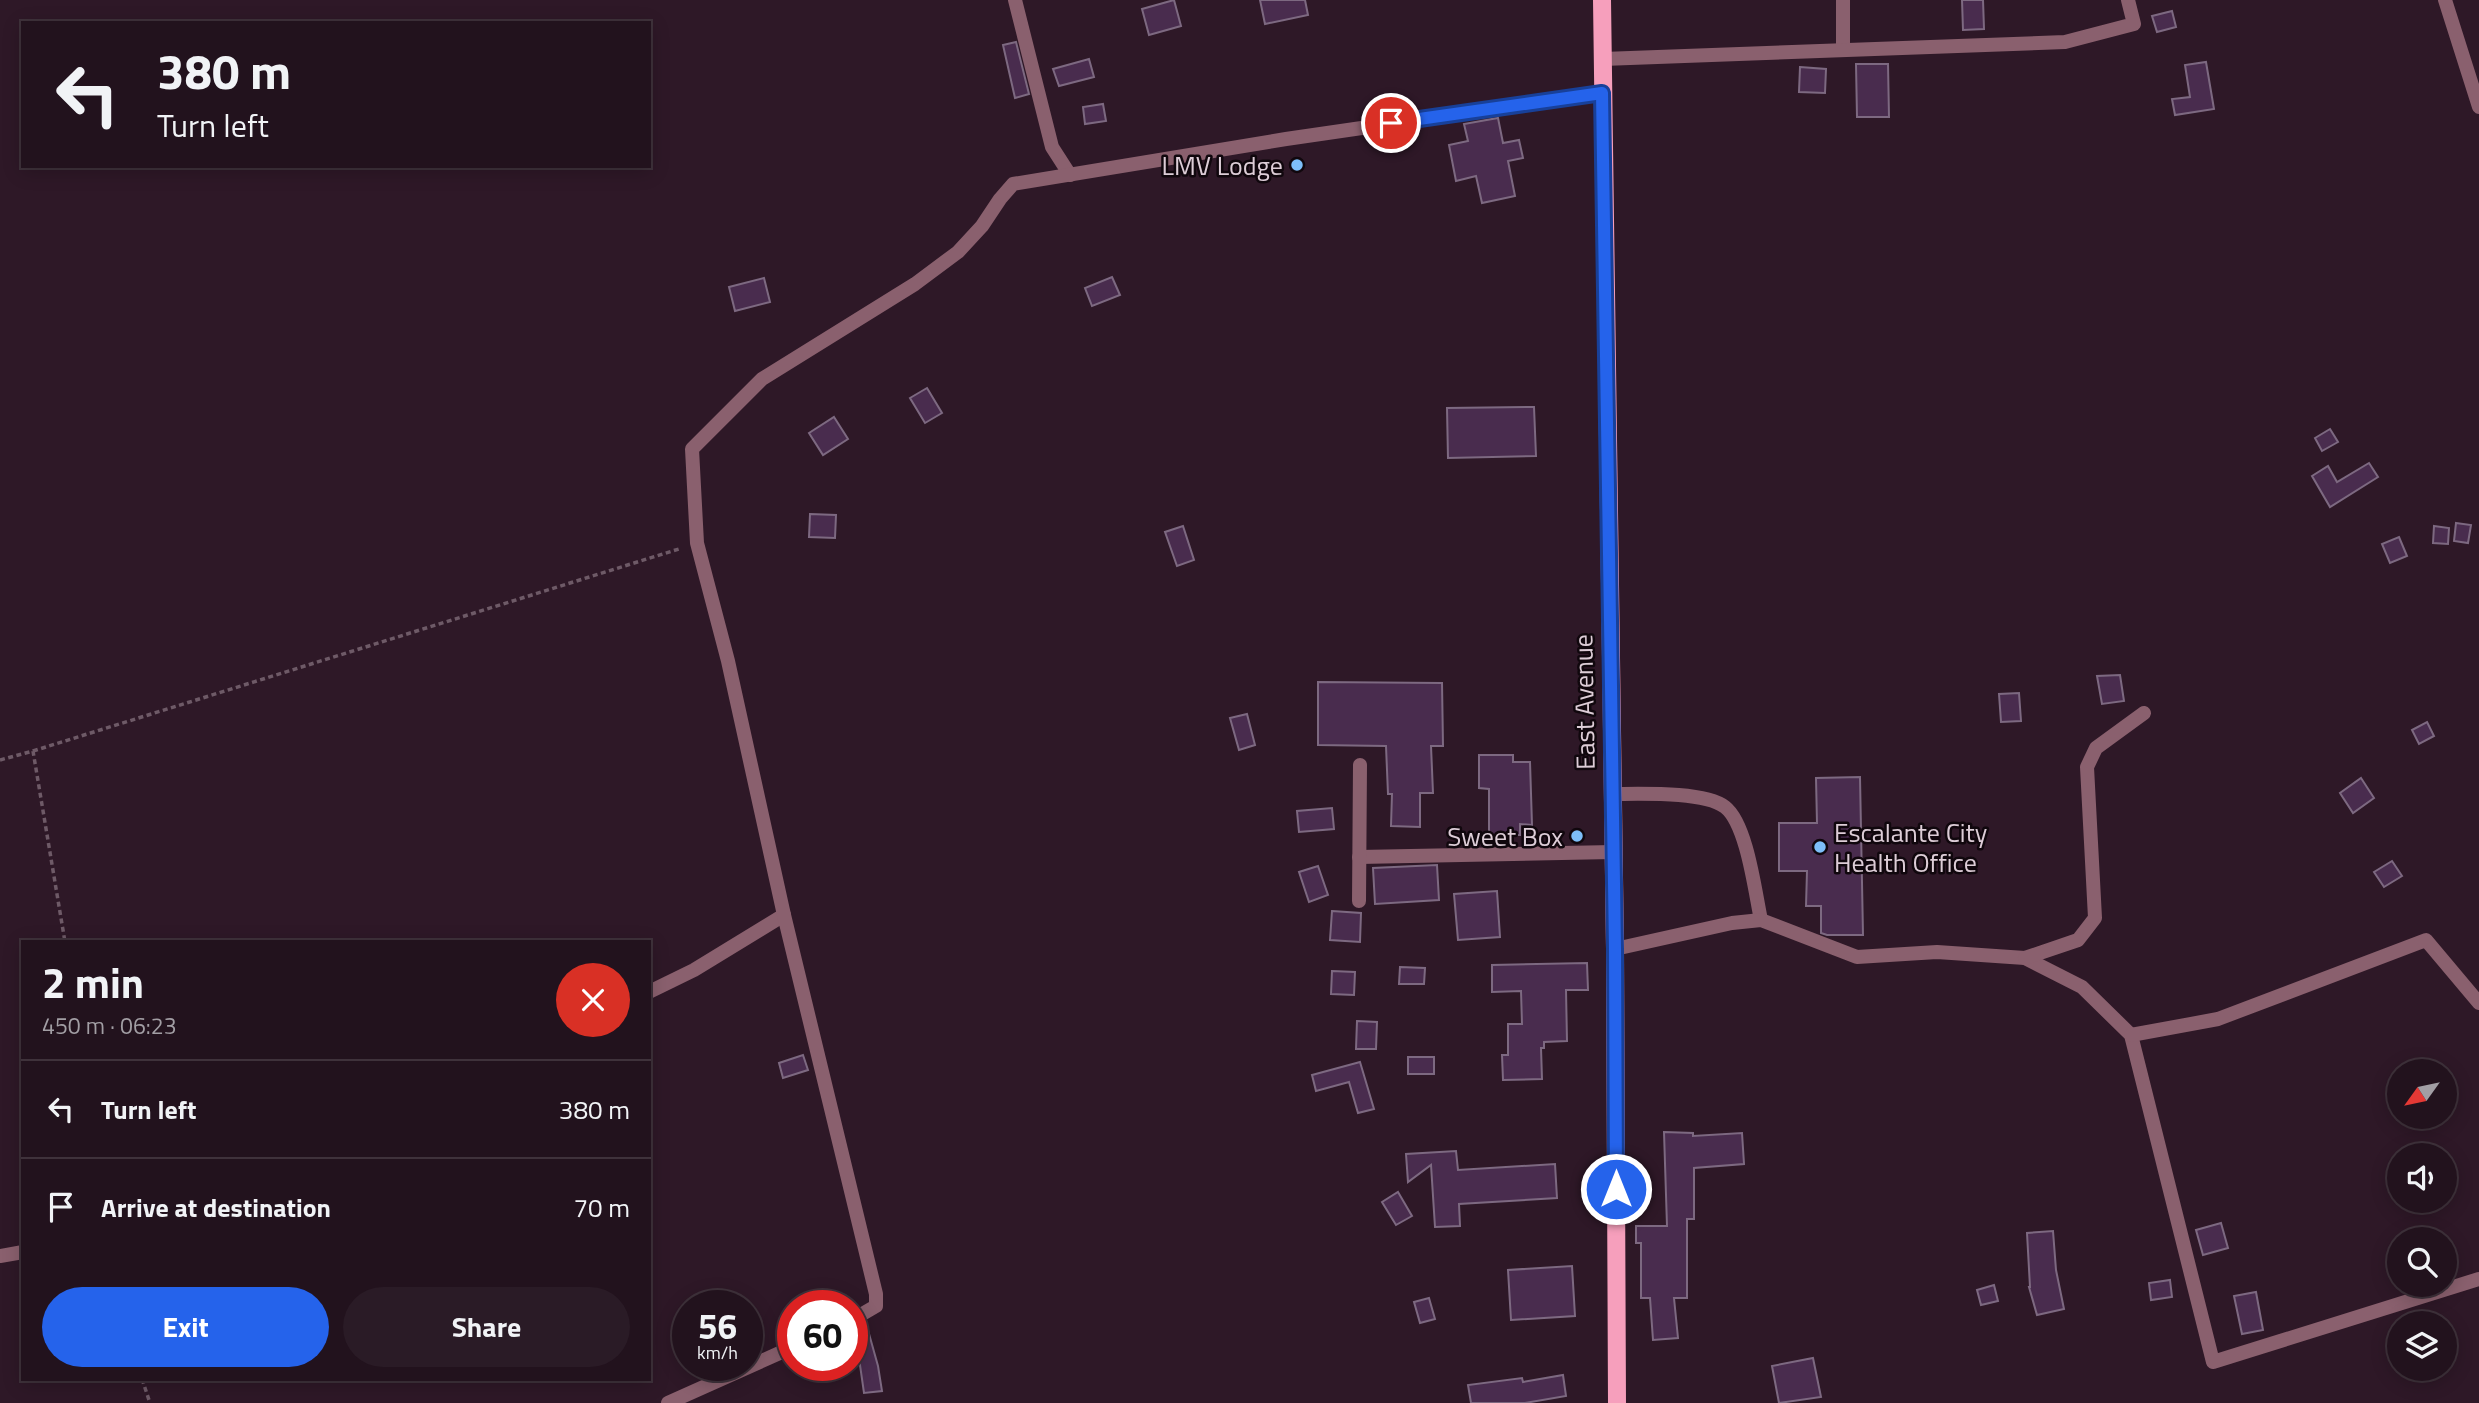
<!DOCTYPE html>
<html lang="en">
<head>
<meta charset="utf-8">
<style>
  :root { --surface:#22121d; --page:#2a1b26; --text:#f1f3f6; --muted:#a29ea4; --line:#3f323b; --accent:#2563eb }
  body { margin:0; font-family:"Titillium Web",sans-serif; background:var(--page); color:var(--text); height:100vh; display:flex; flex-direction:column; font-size:26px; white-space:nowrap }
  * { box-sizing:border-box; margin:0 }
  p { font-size:23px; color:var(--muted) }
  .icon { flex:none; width:38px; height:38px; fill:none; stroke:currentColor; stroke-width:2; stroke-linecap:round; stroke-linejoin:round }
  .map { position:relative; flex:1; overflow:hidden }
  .sheet { position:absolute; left:21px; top:940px; width:630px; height:441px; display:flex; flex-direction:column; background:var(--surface); border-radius:0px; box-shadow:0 4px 18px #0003,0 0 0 2px var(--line) }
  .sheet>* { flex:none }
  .hud { position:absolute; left:21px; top:21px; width:630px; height:147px; border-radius:0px; box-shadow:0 4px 18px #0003,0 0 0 2px var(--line); background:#22121d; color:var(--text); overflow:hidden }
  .needle { width:46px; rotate:237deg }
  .controls { position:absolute; left:2387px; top:1059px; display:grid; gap:14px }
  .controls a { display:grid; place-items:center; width:70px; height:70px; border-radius:50%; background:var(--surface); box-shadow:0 4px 18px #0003,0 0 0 2px var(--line); font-size:35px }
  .speed { position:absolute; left:672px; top:1290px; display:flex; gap:14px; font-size:35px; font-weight:700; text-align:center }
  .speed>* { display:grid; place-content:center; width:91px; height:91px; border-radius:50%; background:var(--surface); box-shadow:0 4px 18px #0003,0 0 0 2px var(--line); line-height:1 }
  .speed small { font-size:18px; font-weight:400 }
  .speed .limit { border:10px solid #d22; background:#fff; color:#111 }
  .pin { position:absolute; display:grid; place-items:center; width:60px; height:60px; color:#fff; margin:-30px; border:4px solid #fff; border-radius:50%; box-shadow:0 2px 7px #0007 }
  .me { position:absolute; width:77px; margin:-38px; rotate:0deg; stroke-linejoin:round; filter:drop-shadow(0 0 5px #0008) }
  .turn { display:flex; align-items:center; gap:24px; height:147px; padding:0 21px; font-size:32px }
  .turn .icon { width:91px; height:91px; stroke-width:2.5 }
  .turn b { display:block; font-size:49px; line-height:60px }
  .round { display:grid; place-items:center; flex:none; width:74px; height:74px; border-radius:37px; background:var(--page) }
  .summary { display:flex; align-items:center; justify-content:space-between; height:119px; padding:0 21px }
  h1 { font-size:42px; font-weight:700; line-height:52px }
  .primary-button { display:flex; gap:14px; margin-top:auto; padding:14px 21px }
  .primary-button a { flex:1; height:80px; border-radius:42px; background:var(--accent); color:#fff; font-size:28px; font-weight:700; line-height:80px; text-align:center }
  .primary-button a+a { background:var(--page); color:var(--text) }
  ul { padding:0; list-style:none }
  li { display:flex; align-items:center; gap:21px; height:98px; padding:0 21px; border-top:2px solid var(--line) }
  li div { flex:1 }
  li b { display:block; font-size:26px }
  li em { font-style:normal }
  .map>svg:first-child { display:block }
  .building { fill:#492c4e; stroke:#7d6981; stroke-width:2 }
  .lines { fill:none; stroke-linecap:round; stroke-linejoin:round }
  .path { stroke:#6e5a67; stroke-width:3.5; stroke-dasharray:5 3.5; stroke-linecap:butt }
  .minor { stroke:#8a606e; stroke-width:14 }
  .primary { stroke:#f69fbc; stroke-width:18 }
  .route-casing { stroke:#184099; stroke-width:18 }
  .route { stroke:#2563eb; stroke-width:12 }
  .poi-dot { fill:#7dbef9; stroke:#10070d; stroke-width:2.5 }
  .labels { text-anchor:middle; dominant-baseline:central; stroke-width:5; stroke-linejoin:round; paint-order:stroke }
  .poi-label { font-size:26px; fill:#ddcdd7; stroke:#10070d; text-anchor:end }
  .street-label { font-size:26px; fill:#ddcdd7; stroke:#10070d }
</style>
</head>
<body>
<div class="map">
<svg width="2479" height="1403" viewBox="0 0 2479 1403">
  <rect width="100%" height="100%" fill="#2e1827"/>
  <g class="building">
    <polygon points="1174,0 1181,26 1149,35 1142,9"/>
    <polygon points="1260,0 1305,0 1308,15 1265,24"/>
    <polygon points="1962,0 1983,0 1984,29 1963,30"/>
    <polygon points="2172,11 2176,27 2157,32 2152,16"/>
    <polygon points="1016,42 1029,94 1015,98 1003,45"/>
    <polygon points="1089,59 1094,77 1059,86 1053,69"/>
    <polygon points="2206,62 2214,109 2175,115 2172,99 2190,97 2185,65"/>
    <polygon points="1856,64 1888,64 1889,117 1857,117"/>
    <polygon points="1800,67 1826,69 1825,93 1799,92"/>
    <polygon points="1103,104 1106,121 1085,124 1083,107"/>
    <polygon points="1498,118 1503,143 1519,140 1523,158 1508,161 1515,196 1482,203 1476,176 1456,181 1449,145 1468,141 1464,124"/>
    <polygon points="1112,277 1120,295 1092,306 1085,288"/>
    <polygon points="764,278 770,302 735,311 729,287"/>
    <polygon points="927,388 942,413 925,423 910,398"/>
    <polygon points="1534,407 1536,456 1448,458 1447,408"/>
    <polygon points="834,417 848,439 823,455 809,433"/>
    <polygon points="2330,429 2338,442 2322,451 2315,438"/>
    <polygon points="2369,463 2378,477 2330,507 2312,476 2328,466 2337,482"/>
    <polygon points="810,514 836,515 835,538 809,537"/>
    <polygon points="2456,523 2471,525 2468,543 2454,541"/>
    <polygon points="1183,526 1194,560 1177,566 1165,532"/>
    <polygon points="2434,526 2449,528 2448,544 2433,543"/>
    <polygon points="2399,537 2407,556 2390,563 2382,544"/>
    <polygon points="2120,675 2124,701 2102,704 2097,676"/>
    <polygon points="1318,682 1442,683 1443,746 1431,746 1433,793 1420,793 1420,827 1391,826 1392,794 1388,794 1386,746 1318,745"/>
    <polygon points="2019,693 2021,721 2001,722 1999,694"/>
    <polygon points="1247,714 1255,745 1239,750 1230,718"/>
    <polygon points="2427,722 2434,736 2419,744 2412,730"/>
    <polygon points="1479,755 1513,755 1513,762 1530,762 1532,825 1520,824 1520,835 1489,835 1489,789 1479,788"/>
    <polygon points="1860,777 1863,935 1827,935 1821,933 1821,906 1806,906 1807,871 1779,871 1779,823 1817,823 1816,778"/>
    <polygon points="2361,778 2374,798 2353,813 2340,793"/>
    <polygon points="1332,808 1334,829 1299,832 1297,811"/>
    <polygon points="2392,861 2402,876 2384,887 2374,872"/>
    <polygon points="1437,865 1439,900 1375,904 1373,868"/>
    <polygon points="1318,866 1328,895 1309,902 1299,872"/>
    <polygon points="1497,891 1500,937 1458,940 1454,894"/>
    <polygon points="1332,911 1361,913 1360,942 1330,940"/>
    <polygon points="1587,963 1588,990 1566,990 1567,1041 1544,1042 1544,1048 1541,1048 1542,1079 1503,1080 1502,1055 1508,1055 1508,1024 1522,1024 1521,991 1492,992 1492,965"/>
    <polygon points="1400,967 1425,968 1424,984 1399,984"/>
    <polygon points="1332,971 1355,972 1354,995 1331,994"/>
    <polygon points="1357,1021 1377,1022 1376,1049 1356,1049"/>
    <polygon points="803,1055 808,1070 783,1078 779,1063"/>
    <rect x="1408" y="1057" width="26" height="17"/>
    <polygon points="1360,1062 1374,1109 1358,1113 1349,1082 1316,1091 1312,1075"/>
    <polygon points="1664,1132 1693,1133 1693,1136 1742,1133 1744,1164 1694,1168 1694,1219 1687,1219 1687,1298 1674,1298 1678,1338 1653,1340 1650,1298 1641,1298 1641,1243 1636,1243 1636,1226 1667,1226"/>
    <polygon points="1456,1151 1458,1170 1555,1164 1557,1198 1459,1204 1460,1226 1435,1227 1431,1165 1408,1182 1406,1154"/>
    <polygon points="1398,1192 1412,1216 1396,1225 1382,1202"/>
    <polygon points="2221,1223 2228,1248 2203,1255 2196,1230"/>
    <polygon points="2053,1231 2056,1270 2064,1309 2037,1315 2029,1287 2030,1287 2027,1233"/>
    <polygon points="1572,1266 1575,1316 1511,1320 1508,1270"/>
    <polygon points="2170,1280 2172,1297 2151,1300 2149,1283"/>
    <polygon points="1994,1285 1998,1301 1981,1305 1977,1290"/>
    <polygon points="2256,1292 2263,1330 2242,1334 2234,1296"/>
    <polygon points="1429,1298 1435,1319 1420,1323 1414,1302"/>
    <polygon points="866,1323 878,1366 882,1391 864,1393 858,1351 852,1352 852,1334 856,1333 855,1329"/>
    <polygon points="1813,1358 1821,1397 1779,1403 1772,1366"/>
    <polygon points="1563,1375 1566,1396 1525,1403 1471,1403 1468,1385 1522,1378 1523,1382"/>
  </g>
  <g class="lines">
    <g class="path">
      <polyline points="33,751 682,548"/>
      <polyline points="0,760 33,751 65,942"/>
      <polyline points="142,1379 150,1403"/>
    </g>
    <g class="minor">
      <polyline points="1015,0 1052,147 1070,175"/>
      <polyline points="1843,0 1843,50"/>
      <polyline points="2445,0 2479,107"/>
      <polyline points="1603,59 2065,42 2134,24 2128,0"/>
      <path d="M 1612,794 C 1639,794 1704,791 1725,807 C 1747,824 1755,892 1761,920"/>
      <polyline points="1359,857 1613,852"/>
      <polyline points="1359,901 1360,765"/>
      <polyline points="1615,949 1732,923 1761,920 1857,957 1937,952 2025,958 2082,987 2131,1035 2213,1362 2479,1279"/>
      <polyline points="2025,958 2078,940 2095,918 2087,767 2096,748 2144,713"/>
      <polyline points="649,992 694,970 784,915"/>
      <polyline points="2131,1035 2218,1019 2426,940 2479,1003"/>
      <polyline points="0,1256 23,1252"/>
      <polyline points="852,1320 876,1306 876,1294 784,915 728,661 697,543 692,449 762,379 915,284 958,252 982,226 1000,199 1013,184 1286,139 1602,93"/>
      <polyline points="668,1403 793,1347"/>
    </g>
    <polyline class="primary" points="1602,0 1615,949 1617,1403"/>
  </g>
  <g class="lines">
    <defs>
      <polyline id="route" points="1391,123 1602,93 1615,949 1616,1189"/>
    </defs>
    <use href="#route" class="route-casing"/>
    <use href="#route" class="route"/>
  </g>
  <g class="poi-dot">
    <circle cx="1297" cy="165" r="7"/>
    <circle cx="1577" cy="836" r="7"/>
    <circle cx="1820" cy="847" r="7"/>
  </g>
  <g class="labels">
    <g class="poi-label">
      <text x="1283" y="165">LMV Lodge</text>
      <text x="1834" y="832" text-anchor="start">Escalante City<tspan x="1834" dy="30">Health Office</tspan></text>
      <text x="1563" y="836">Sweet Box</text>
    </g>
    <g class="street-label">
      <text transform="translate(1584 702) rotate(-91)">East Avenue</text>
    </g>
  </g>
</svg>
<div class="controls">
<a><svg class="needle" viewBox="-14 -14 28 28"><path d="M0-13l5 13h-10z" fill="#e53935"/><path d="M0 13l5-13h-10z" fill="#a29ea4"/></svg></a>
<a><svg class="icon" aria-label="sound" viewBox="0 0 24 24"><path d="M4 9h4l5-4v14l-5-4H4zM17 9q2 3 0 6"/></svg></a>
<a><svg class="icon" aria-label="search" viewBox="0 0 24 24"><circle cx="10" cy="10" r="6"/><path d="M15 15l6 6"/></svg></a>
<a><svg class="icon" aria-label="layers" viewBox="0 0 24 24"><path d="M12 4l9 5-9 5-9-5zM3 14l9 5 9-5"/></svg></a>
</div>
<div class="speed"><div>56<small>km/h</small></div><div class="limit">60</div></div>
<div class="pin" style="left:1391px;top:123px;background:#d93025"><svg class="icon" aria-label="arrive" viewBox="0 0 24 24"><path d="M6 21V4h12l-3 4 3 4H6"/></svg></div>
<svg class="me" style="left:1616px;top:1189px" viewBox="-20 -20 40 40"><circle r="17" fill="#2563eb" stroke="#fff" stroke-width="3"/><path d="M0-11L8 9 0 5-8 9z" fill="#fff"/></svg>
<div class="hud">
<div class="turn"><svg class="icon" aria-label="left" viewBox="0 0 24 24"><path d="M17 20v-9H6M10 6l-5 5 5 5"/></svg><div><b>380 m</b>Turn left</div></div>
</div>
<section class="sheet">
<div class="summary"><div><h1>2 min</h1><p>450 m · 06:23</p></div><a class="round" style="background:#d93025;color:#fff"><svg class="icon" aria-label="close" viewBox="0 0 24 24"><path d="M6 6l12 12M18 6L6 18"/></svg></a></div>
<ul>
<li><svg class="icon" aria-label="left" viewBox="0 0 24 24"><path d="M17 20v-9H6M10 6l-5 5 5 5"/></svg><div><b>Turn left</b></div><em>380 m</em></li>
<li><svg class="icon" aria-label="arrive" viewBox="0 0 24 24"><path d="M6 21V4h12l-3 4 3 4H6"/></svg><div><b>Arrive at destination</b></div><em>70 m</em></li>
</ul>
<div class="primary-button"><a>Exit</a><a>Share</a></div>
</section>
</div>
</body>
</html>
